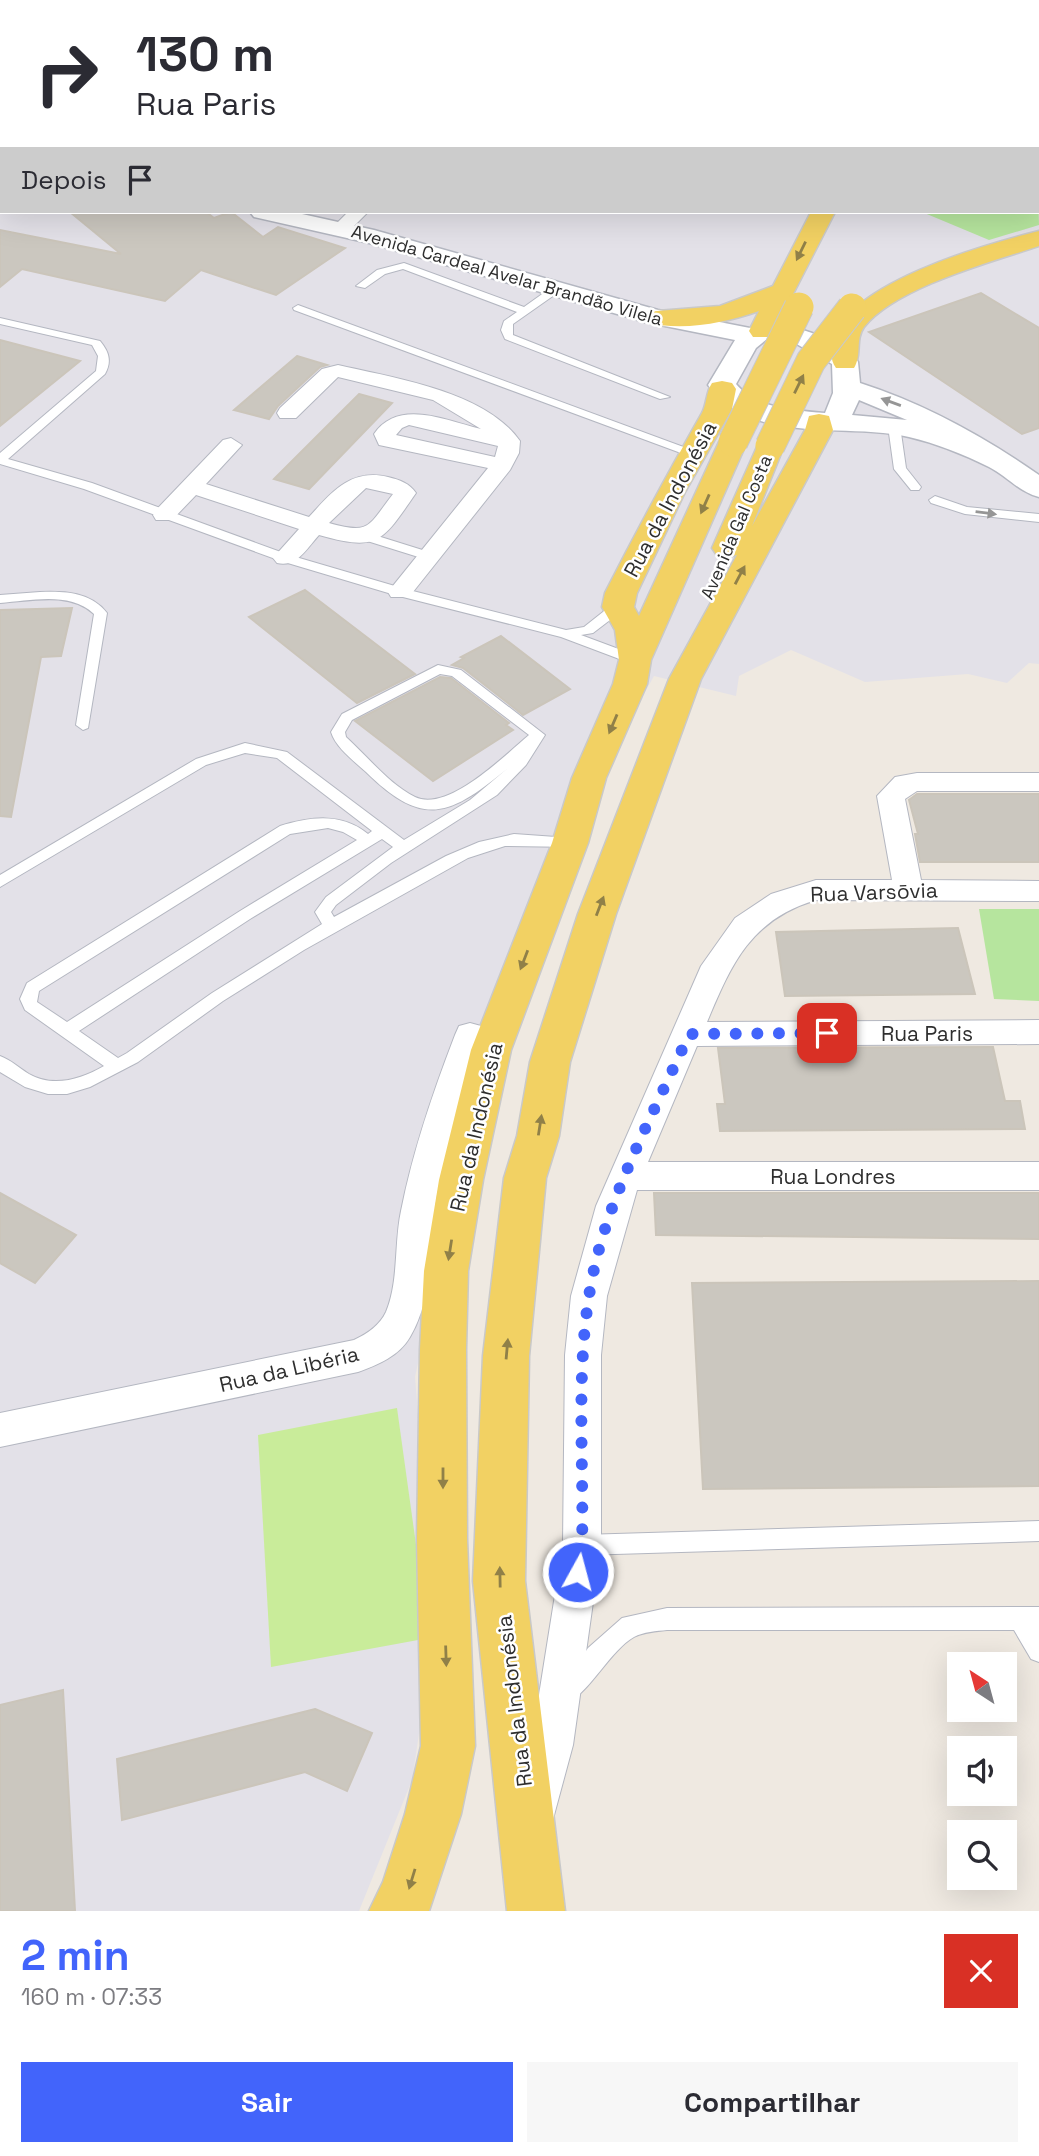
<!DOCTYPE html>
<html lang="pt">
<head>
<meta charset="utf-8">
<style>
  :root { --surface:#fff; --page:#f7f7f7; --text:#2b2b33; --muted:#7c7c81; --accent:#4264fb }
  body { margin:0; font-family:"Space Grotesk",sans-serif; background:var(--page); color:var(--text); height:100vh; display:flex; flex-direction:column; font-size:26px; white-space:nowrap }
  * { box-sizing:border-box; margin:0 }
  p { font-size:23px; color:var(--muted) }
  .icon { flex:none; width:38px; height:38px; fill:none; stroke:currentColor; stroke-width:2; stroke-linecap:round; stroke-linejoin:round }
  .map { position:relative; height:1911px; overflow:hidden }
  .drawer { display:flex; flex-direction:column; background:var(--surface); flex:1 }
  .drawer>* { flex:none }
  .banner { position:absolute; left:0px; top:0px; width:1040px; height:214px; box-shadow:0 7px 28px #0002; background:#fff; color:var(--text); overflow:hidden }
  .needle { width:46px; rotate:324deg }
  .tools { position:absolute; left:947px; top:1652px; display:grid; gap:14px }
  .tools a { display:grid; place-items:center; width:70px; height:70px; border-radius:0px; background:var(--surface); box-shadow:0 7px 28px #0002; font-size:35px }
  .pin { position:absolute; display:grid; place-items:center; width:60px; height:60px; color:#fff; margin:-30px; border-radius:14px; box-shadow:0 4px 10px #0006 }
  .me { position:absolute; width:77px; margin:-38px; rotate:7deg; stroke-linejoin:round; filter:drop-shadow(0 0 5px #0008) }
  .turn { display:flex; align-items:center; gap:24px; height:147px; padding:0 21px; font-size:32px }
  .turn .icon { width:91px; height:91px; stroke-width:2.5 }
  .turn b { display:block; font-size:49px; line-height:60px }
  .then { display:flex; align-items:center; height:66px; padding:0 21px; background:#0003; gap:14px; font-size:26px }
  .round { display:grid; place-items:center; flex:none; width:74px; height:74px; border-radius:0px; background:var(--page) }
  .summary { display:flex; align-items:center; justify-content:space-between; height:119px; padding:0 21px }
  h1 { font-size:42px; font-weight:800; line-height:52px; color:var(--accent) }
  .button { display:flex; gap:14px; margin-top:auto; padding:14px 21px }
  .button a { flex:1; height:80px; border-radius:0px; background:var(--accent); color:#fff; font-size:28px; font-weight:800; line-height:80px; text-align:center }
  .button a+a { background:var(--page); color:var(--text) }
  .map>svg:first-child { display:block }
  .industrial { fill:#e3e1e8; fill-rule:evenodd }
  .green { fill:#b6e59e }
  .pitch { fill:#c9ec9a }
  .building { fill:#cbc7bf; stroke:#cbc5ba; stroke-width:2 }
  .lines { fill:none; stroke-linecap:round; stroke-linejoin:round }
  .lane-casing { stroke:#b4b7c1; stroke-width:2 }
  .street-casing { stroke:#b4b7c1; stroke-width:2 }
  .secondary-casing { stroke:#b4b7c1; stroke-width:3 }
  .primary-casing { stroke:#c9c9c9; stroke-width:3 }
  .lane { fill:#fff; fill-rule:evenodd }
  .street { fill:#fff; fill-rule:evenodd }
  .secondary { fill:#fff; fill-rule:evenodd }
  .primary { fill:#f2d163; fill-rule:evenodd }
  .primary-bridge-casing { stroke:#c9c9c9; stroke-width:31; stroke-linecap:butt }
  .primary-bridge { stroke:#f2d163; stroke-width:29 }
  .oneway { fill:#908048 }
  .oneway2 { fill:#969696 }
  .route { stroke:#4264fb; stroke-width:12; stroke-dasharray:0 21.6 }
  .labels { text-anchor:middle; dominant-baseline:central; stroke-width:5; stroke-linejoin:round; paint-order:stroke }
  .far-street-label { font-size:18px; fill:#2e2e2e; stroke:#fff }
  .street-label { font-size:21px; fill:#2e2e2e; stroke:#fff }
</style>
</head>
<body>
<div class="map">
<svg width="1039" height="1911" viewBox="0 0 1039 1911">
  <rect width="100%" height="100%" fill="#efe9e1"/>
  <path class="industrial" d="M 0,0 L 1039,0 L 1039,664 L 1029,663 L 1007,683 L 968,674 L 865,682 L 791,650 L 739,676 L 736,696 L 654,676 L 557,849 L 502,973 L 415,1377 L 435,1628 L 412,1780 L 359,1911 L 0,1911 ZM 2,2 L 1038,2 L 1038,212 L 2,212 Z"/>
  <g class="green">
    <polygon points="1038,192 1039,225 989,240 922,212 1038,212"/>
    <polygon points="979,909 1039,909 1039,1001 994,999"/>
  </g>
  <polygon class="pitch" points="397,1408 429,1638 271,1667 258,1435"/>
  <g class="building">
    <polygon points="70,212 206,212 214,218 231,212 263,237 278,227 345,248 276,295 201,270 165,301 22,269 0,287 0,230 121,254"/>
    <polygon points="981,293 1039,328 1039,428 1022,434 869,332"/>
    <polygon points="0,340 80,361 0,426"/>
    <polygon points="297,356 327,365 320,367 278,406 269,419 234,410"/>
    <polygon points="359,394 392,403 309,489 274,479"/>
    <polygon points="305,590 415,674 357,703 249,617"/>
    <polygon points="72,608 61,656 41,657 11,817 0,816 0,610"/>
    <polygon points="501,636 570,689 523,715 463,668 452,665 464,658 461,657"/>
    <polygon points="440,677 451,678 509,723 506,725 513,730 433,781 355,721"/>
    <polygon points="917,794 1039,794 1039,862 920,862 915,834 918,834 909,800"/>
    <polygon points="958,928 975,994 785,996 776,932"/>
    <polygon points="993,1047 1005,1101 1020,1101 1025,1129 720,1131 717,1104 725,1104 718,1048"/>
    <polygon points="0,1193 76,1235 35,1283 0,1263"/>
    <polygon points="654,1193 1039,1193 1039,1239 656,1235"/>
    <polygon points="1039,1281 1039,1486 703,1489 692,1283"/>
    <polygon points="63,1690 75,1911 0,1911 0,1705"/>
    <polygon points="315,1709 372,1733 347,1791 305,1772 122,1820 117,1759"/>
  </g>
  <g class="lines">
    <defs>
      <g id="lane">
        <polygon points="404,263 524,307 552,287 560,287 560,291 513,324 513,335 670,397 660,399 505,339 501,330 504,321 517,312 403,269 385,274 365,288 356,286 377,270"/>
        <polygon points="298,305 697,452 699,454 697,456 689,456 294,310 293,308"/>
        <path d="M 0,318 L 100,341 C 109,352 112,361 105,374 L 8,459 L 92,483 L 289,555 L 405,589 L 566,630 L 584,627 L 613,604 L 623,604 L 623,610 L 593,633 L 581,635 L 640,657 L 642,660 L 640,663 L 630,663 L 561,637 L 395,595 L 281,561 L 84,489 L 0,464 L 0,453 L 96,371 L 98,356 L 92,345 L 0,324 Z"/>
        <polygon points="894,423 900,426 906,468 921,487 919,490 911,490 894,469 888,426"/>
        <polygon points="935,496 967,507 1039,514 1039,522 965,514 931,503 929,500"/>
        <polygon points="368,533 432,553 434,556 428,560 364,540 364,534"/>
        <path d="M 40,592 C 65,591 91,592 107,613 L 88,728 L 83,730 L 76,725 L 94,614 C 69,591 31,601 0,603 L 0,595 Z"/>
        <path d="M 438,665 L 461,670 L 545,735 L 526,765 L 497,795 L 391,863 L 336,905 L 331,912 L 334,917 L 446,856 L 479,842 L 514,834 L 570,838 L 575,839 L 577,843 L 575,847 L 505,846 L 468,858 L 304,950 L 223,1001 L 138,1062 L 90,1087 L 67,1094 L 48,1094 L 25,1087 L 0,1072 L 0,1056 C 11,1060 19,1068 29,1074 C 54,1088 81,1079 104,1066 L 25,1010 L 20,999 L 27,983 L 280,826 C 310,817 341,812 368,834 L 372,831 L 277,758 L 245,753 L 206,765 L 0,887 L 0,875 L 196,759 L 245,743 L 287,752 L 404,840 L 470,800 L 508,768 C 449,817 423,828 366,772 C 354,761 336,748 331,732 L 342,714 ZM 440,674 L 452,676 L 529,735 C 505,755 448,813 415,797 C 389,784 368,757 346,737 L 345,732 L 352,720 ZM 328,828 L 343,832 L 357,840 L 240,911 L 67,1022 L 37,1002 L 39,991 L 290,834 ZM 382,839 L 393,847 L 326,897 L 315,912 L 322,924 L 212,993 L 127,1053 L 118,1058 L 79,1031 L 250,919 Z"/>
        <polygon points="1039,1521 1039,1541 582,1555 575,1552 572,1545 575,1538 582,1535"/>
        <path d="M 1039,1607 L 1039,1662 L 1031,1659 L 1014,1630 L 667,1630 C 657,1631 643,1632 634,1637 C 611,1650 589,1692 571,1700 L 563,1697 L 560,1689 L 588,1648 L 622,1618 L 667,1608 Z"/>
      </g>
      <g id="street">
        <polygon points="189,0 204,0 205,2 190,2"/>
        <polygon points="221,0 243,0 220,2"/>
        <polygon points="375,0 389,0 390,2 375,2"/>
        <polygon points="547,0 561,0 562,2 547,2"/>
        <rect x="1038" y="15" width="1" height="10"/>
        <polygon points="348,212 368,212 347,233 333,233 331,229"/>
        <path d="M 338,365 C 394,378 485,391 520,441 L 519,453 L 510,470 L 409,597 L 391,597 L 388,592 L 488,468 L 379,445 L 374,434 C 399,398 446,421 481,429 L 433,400 L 338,377 L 296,418 L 280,418 L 277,413 L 280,408 L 322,369 ZM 409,425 L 498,446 L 495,457 L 396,435 L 402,428 Z"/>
        <path d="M 231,438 L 242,445 L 206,484 L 309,517 C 332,492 351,468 388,477 C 400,480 409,483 416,493 C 382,542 379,552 319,535 C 307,548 297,568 277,563 L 273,558 L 299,529 L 196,495 L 172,520 L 156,520 L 153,515 L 156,510 L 223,440 ZM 366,488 L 393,494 C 368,526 371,535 329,523 Z"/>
        <path d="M 917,773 L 1039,773 L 1039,791 L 917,791 L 905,799 L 921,880 L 1039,881 L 1039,901 L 816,900 C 750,920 732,963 707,1022 L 1039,1020 L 1039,1044 L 697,1046 L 648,1162 L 1039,1162 L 1039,1190 L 637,1190 L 607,1296 L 601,1355 L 601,1545 L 573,1745 L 553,1819 L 538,1825 L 523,1819 L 517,1804 L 531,1745 L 563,1545 L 565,1355 L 571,1296 L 596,1206 L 701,966 L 735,918 L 771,894 L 816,880 L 892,880 L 877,796 L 895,777 Z"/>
        <path d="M 470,1023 L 481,1026 L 485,1035 C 467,1087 448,1140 437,1195 C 429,1241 435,1295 410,1337 C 399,1356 378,1365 358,1372 L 0,1447 L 0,1413 L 354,1340 C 367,1334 380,1325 386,1312 C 399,1281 394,1243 401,1211 C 413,1150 433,1092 455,1035 L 459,1026 Z"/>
      </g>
      <g id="secondary">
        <rect x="39" y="0" width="20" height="2"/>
        <rect x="0" y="52" width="2" height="12"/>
        <path d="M 250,212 L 293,212 L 374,230 L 658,310 L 750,328 L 764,324 L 788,325 L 824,337 L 854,356 L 858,362 L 860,383 C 925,404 983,436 1039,475 L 1039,497 C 1019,492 1007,476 989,467 C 965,455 935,443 909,437 C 845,422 751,446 708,385 L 735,340 L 645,322 L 369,243 L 254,217 ZM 767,339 L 793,342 L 832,364 L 833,393 L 825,413 C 794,410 757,409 736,384 L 756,348 ZM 859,400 L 907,420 L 852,415 Z"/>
      </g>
      <g id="primary">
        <rect x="1038" y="102" width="1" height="12"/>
        <path d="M 811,212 L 835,212 L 771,337 L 753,337 L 749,331 L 759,311 C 724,323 682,332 645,322 L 641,317 L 645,312 L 720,306 L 773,286 Z"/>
        <path d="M 1039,231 L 1039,246 C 991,262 896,287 864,327 C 855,339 862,356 854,368 L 836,368 C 831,361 831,355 832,347 C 838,285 987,244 1039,231 Z"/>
        <path d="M 722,381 L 732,383 L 736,389 L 732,409 L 685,492 L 637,593 L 634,607 L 639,616 L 719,442 L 723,436 L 733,434 L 743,436 L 747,442 L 651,660 L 647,684 L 606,778 L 588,843 L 511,1050 L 483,1180 L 468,1271 L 466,1349 L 467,1539 L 475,1746 L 461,1814 L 429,1911 L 369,1911 L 383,1882 L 405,1814 L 421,1746 L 417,1539 L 420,1349 L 424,1271 L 439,1180 L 471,1050 L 552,843 L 572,778 L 613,684 L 619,660 L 615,630 L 602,607 L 605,593 C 636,532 668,473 702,413 C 707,404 706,392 712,383 Z"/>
        <polygon points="819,414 829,416 833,430 701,679 616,914 589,1001 570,1062 559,1136 546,1178 529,1356 525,1581 565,1911 507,1911 473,1581 483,1356 504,1178 517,1136 530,1062 578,914 669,679 737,555 727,557 716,554 712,548 760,440 770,438 780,440 784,446 752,526 805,430 809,416"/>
      </g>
    </defs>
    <use href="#lane" class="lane-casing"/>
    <use href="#street" class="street-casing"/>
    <use href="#secondary" class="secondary-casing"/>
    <use href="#primary" class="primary-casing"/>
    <use href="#lane" class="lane"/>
    <use href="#street" class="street"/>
    <use href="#secondary" class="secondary"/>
    <use href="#primary" class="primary"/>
    <defs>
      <g id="primary-bridge">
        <polyline points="733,442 799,307"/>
        <polyline points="770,446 811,361 852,308"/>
      </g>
    </defs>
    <use href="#primary-bridge" class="primary-bridge-casing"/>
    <use href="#primary-bridge" class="primary-bridge"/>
  </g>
  <defs><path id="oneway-solid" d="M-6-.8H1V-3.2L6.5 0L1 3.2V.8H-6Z" transform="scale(1.75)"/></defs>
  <g class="oneway">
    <use href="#oneway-solid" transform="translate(801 251) rotate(116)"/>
    <use href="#oneway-solid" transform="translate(799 384) rotate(-64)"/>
    <use href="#oneway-solid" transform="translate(705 504) rotate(114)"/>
    <use href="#oneway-solid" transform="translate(740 575) rotate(-62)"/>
    <use href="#oneway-solid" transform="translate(613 724) rotate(113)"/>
    <use href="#oneway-solid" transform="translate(600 906) rotate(-69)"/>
    <use href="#oneway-solid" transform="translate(524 960) rotate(111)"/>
    <use href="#oneway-solid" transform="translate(540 1125) rotate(-81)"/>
    <use href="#oneway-solid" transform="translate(450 1250) rotate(99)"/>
    <use href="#oneway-solid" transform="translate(507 1349) rotate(-85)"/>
    <use href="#oneway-solid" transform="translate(443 1478) rotate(90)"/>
    <use href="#oneway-solid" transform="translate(500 1577) rotate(-91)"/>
    <use href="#oneway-solid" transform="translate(446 1656) rotate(88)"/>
    <use href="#oneway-solid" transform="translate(412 1879) rotate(107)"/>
  </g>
  <g class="oneway2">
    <use href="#oneway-solid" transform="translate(891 402) rotate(-160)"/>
    <use href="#oneway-solid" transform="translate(986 513) rotate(7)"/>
  </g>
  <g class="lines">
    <path class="route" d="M 578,1572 L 582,1545 C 584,1463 576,1377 589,1296 C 603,1204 652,1118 689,1034 L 827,1033"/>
  </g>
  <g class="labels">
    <g class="far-street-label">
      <text transform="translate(507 275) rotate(16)">Avenida Cardeal Avelar Brandão Vilela</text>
      <text transform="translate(736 527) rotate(-67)">Avenida Gal Costa</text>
    </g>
    <g class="street-label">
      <text transform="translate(670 499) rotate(-62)">Rua da Indonésia</text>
      <text transform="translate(874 892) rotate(-2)">Rua Varsōvia</text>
      <text x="927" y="1033">Rua Paris</text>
      <text transform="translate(476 1127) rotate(-77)">Rua da Indonésia</text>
      <text x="833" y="1176">Rua Londres</text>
      <text transform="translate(289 1369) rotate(-13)">Rua da Libéria</text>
      <text transform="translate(514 1701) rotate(-97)">Rua da Indonésia</text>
    </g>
  </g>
</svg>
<div class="tools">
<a><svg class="needle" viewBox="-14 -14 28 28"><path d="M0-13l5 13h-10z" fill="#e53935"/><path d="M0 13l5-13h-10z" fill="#7c7c81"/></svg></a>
<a><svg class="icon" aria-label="sound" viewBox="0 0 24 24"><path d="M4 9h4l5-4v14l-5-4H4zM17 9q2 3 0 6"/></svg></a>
<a><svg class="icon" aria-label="search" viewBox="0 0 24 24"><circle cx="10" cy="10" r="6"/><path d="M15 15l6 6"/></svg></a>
</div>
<div class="pin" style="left:827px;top:1033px;background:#d93025"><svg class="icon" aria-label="arrive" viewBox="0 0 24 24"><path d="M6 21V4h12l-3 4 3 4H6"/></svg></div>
<svg class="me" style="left:578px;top:1572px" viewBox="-20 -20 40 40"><circle r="17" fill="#4264fb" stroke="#fff" stroke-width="3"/><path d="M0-11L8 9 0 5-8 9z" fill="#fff"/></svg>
<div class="banner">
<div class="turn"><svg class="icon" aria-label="right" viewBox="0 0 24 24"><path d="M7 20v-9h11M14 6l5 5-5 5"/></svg><div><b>130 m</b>Rua Paris</div></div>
<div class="then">Depois<svg class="icon" aria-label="arrive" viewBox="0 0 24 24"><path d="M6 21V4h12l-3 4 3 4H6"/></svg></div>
</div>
</div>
<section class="drawer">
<div class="summary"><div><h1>2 min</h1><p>160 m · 07:33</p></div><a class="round" style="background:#d93025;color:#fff"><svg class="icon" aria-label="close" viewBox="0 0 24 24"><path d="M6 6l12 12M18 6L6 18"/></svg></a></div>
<div class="button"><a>Sair</a><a>Compartilhar</a></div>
</section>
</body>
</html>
